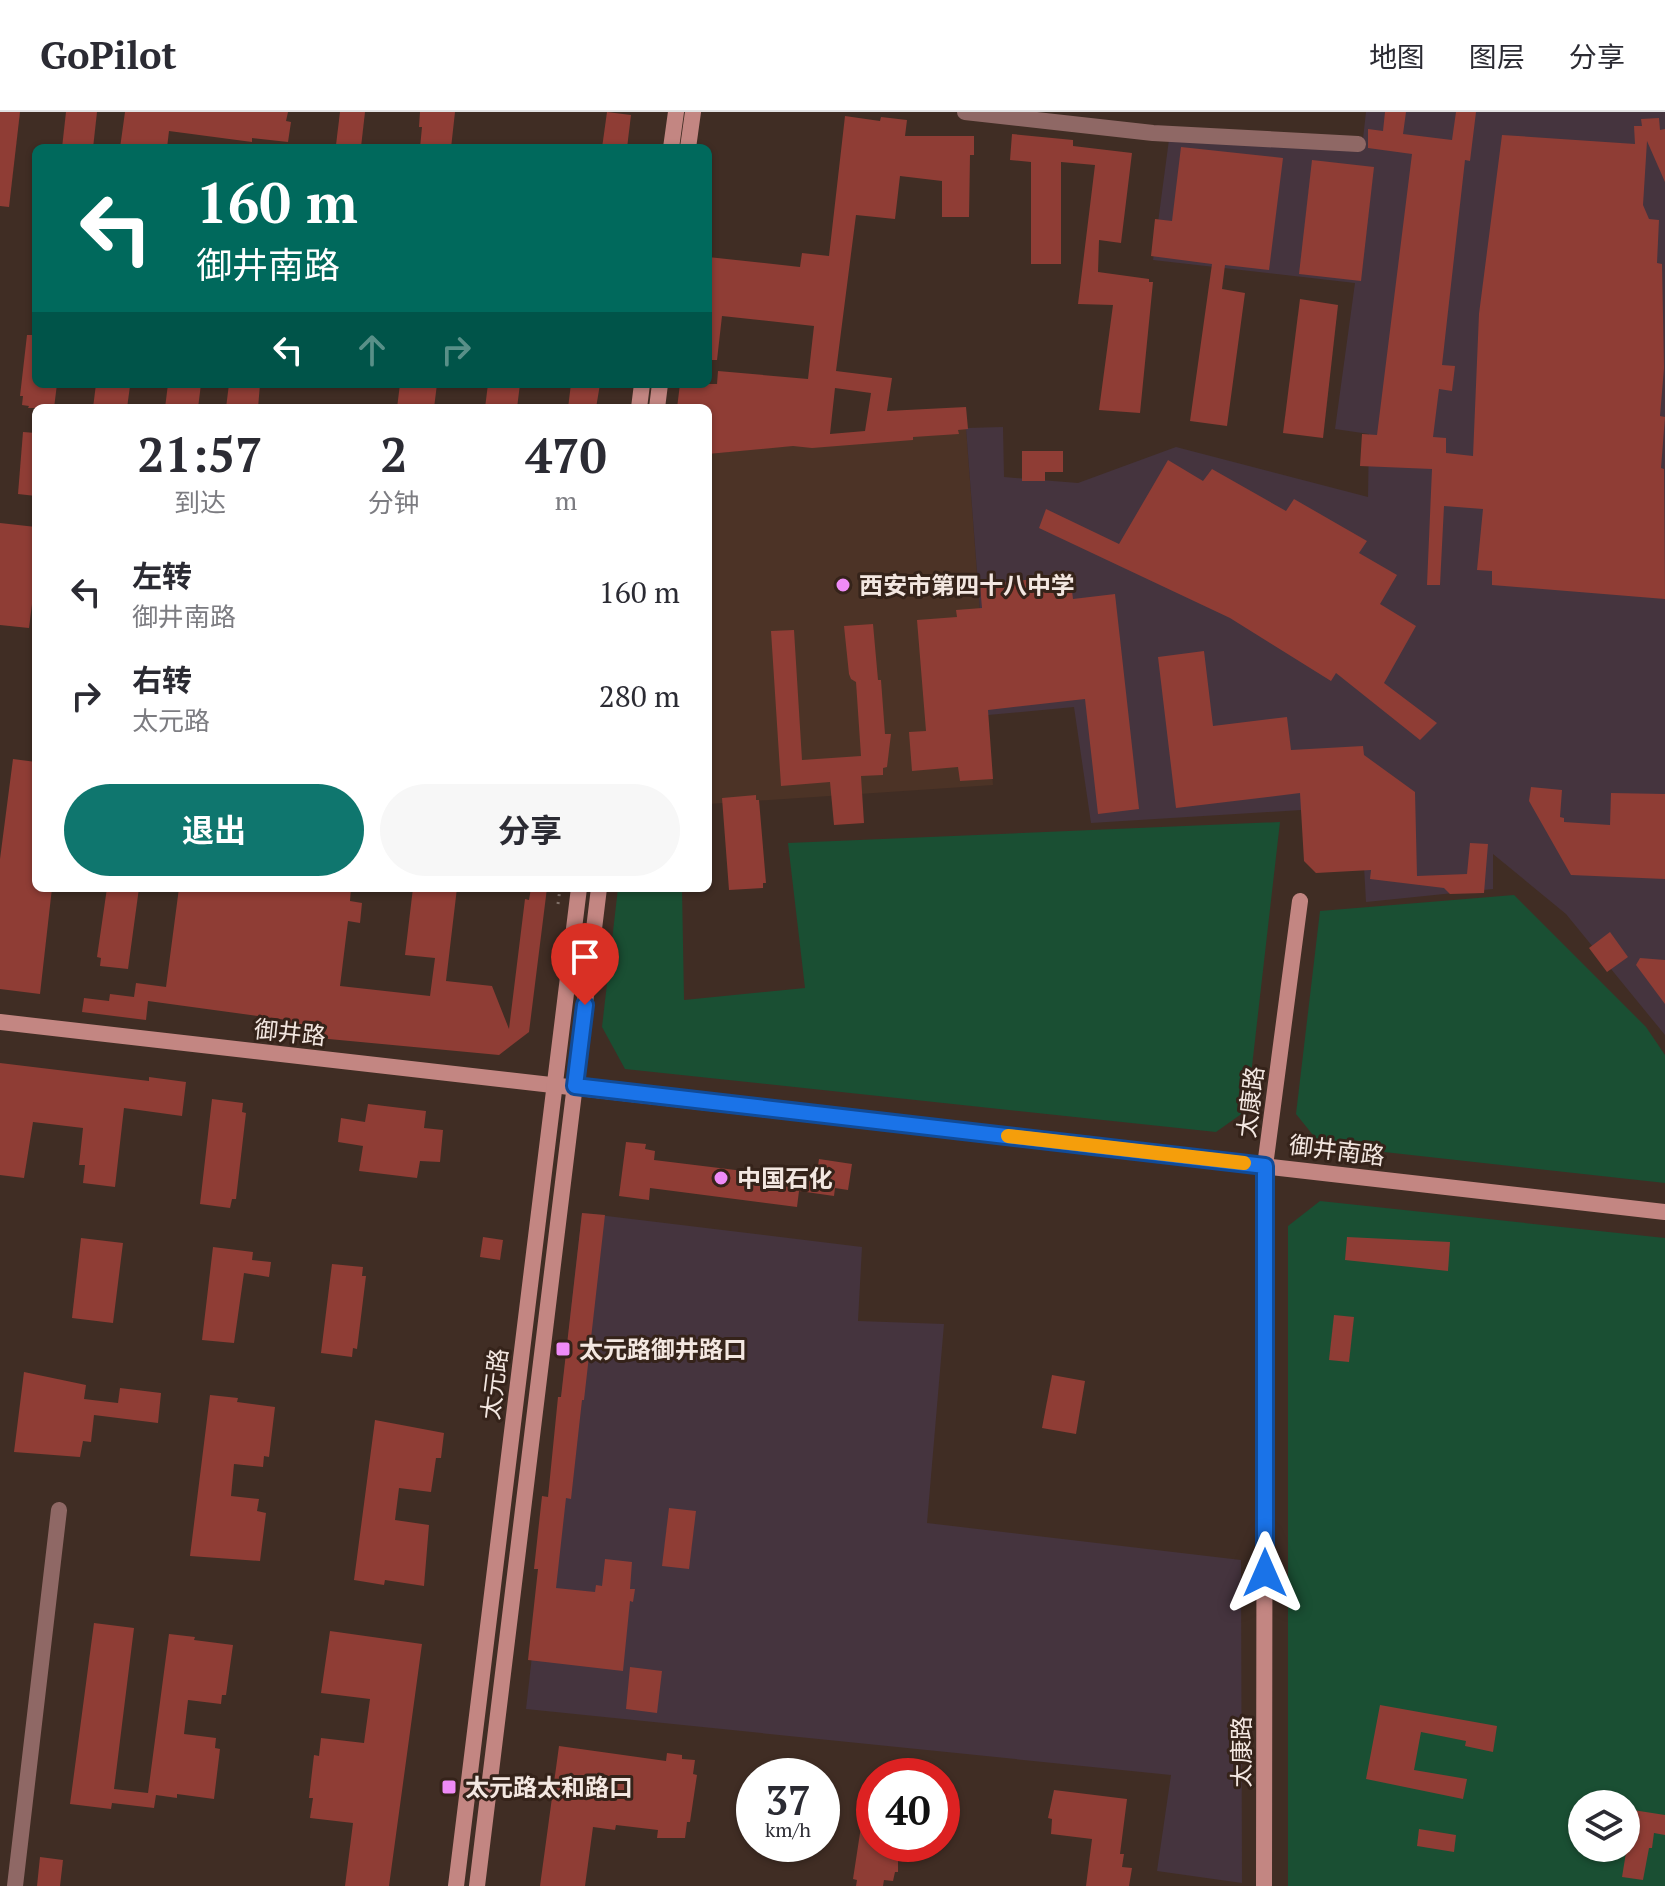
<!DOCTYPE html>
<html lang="zh">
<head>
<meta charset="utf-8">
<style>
  :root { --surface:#fff; --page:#f7f7f7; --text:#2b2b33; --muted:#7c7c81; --line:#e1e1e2; --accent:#0f766e }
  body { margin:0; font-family:"PT Serif","Noto Sans SC",serif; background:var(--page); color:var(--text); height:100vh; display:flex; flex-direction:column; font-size:30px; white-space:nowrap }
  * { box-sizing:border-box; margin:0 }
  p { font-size:26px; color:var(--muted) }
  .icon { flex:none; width:44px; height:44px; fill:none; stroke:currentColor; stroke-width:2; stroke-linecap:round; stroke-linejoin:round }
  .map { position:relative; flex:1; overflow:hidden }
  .panel { position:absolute; left:32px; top:292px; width:680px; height:488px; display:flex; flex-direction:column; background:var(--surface); border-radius:12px; box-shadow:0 2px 6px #0004 }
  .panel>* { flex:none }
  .top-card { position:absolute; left:32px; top:32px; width:680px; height:244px; border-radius:12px; box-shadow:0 2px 6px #0004; background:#00695c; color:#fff; overflow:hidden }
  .controls { position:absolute; left:1568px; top:1678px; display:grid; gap:16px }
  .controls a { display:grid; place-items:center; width:72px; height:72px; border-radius:50%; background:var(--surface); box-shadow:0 2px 6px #0004; font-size:40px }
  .speed { position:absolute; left:736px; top:1646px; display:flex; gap:16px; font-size:40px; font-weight:700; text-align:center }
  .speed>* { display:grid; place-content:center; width:104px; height:104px; border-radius:50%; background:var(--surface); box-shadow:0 2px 6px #0004; line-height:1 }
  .speed small { font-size:20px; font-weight:400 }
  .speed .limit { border:12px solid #d22; background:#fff; color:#111 }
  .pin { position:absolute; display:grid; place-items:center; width:68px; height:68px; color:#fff; margin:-82px -34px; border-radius:50% 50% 50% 0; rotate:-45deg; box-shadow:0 0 8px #0007 }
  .pin .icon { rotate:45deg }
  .me { position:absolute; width:88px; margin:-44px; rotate:0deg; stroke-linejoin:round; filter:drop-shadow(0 0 6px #0008) }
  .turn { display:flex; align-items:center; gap:28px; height:168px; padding:0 32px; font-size:36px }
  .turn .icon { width:104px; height:104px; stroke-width:2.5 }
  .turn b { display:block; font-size:56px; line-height:68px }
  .lanes { display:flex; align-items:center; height:76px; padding:0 32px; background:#0003; justify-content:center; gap:40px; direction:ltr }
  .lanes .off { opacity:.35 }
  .eta { display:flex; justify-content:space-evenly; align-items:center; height:136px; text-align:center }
  .eta b { font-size:48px; font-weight:700; line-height:56px }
  .action { display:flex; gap:16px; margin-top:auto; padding:16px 32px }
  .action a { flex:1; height:92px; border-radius:48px; background:var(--accent); color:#fff; font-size:32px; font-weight:700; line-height:92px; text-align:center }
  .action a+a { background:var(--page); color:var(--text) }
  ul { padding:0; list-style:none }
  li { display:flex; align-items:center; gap:24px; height:104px; padding:0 32px }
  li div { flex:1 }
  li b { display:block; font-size:30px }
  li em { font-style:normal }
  header { display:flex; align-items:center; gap:48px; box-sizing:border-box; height:112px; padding:0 40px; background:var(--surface); border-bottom:2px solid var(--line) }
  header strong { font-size:38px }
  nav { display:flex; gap:44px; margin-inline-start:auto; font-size:28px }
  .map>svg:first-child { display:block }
  .built { fill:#4c3326 }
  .industrial { fill:#45343e }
  .green { fill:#1a4f33; fill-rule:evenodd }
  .building { fill:#8f3d35; fill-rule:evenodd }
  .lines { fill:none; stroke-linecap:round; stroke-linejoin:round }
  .path { stroke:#807068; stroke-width:3; stroke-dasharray:2 6; stroke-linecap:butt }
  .street { stroke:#8f6865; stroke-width:16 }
  .secondary { stroke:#c38682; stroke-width:16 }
  .route-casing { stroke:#114b97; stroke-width:20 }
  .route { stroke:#1a73e8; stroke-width:14 }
  .slow { stroke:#f59e0b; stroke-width:14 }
  .poi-dot { fill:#ef8bf7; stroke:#35231a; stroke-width:3 }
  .labels { text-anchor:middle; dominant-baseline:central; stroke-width:6; stroke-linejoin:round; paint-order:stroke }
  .poi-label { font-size:24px; font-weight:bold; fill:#f3e7e1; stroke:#35231a; text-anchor:start }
  .street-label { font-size:24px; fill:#f3e7e1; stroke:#35231a }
</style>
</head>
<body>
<header>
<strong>GoPilot</strong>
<nav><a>地图</a><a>图层</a><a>分享</a></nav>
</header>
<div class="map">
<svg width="1665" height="1774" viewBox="0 0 1665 1774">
  <rect width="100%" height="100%" fill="#402d24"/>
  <polygon class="built" points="966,316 993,673 708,692 708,342"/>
  <g class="industrial">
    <polygon points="1366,0 1665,0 1665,923 1566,802 1493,742 1493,777 1366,790 1364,754 1314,757 1301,698 1091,711 1074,595 988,603 966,316 1003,315 1004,365 1078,371 1176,335 1368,385 1369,322 1335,317 1355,171 1153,148 1170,20 1362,36"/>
    <polygon points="582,1101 862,1135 858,1209 944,1212 927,1411 1241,1448 1242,1771 1157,1759 1171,1663 526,1597"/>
  </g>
  <g class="green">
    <polygon points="1280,710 1247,998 1216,1020 625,957 602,915 618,776 682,776 684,888 805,876 788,731"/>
    <polygon points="1514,783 1646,915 1665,943 1665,1071 1321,1033 1296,1002 1320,799"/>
    <path d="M 1320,1089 L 1665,1126 L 1665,1774 L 1288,1774 L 1288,1114 ZM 1582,1692 L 1626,1692 L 1626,1736 L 1582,1736 Z"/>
  </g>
  <g class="building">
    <polygon points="0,0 20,0 9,95 0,94"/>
    <polygon points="66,0 97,0 93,36 62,36"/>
    <polygon points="125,0 288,0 286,9 291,10 288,30 252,26 252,30 169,19 167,36 120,36"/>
    <polygon points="340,0 365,0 361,35 336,33"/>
    <polygon points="420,0 455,0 451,36 420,36 422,15 419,15"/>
    <polygon points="607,0 631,3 627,36 602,36"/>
    <polygon points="1385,0 1406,0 1403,22 1452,28 1456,0 1476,0 1470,49 1465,48 1442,253 1455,254 1452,279 1439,277 1433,325 1446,326 1446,341 1473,344 1479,202 1502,23 1635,32 1634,14 1642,14 1641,7 1659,6 1660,18 1665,17 1665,70 1647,29 1643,93 1649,107 1659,108 1657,151 1662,152 1664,256 1660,304 1665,305 1661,356 1664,357 1665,487 1492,473 1492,459 1477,458 1483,397 1444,394 1440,473 1427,473 1432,357 1360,354 1362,322 1377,323 1412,42 1368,36 1368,17 1383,19"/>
    <path d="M 845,4 L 880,9 L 881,5 L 907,8 L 905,24 L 974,24 L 974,43 L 970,43 L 969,105 L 942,105 L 942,69 L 900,64 L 895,107 L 856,103 L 836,259 L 892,266 L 887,299 L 966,295 L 968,317 L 958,318 L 959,322 L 913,325 L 913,328 L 812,336 L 793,334 L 708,342 L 708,296 L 677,296 L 680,272 L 717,272 L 718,259 L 808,267 L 814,214 L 722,204 L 717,248 L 708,248 L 708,145 L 800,155 L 802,141 L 829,144 ZM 835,276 L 871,281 L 865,319 L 830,322 Z"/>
    <polygon points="1012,22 1073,28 1073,34 1132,41 1121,131 1099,128 1098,160 1149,167 1149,170 1153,170 1140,301 1099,298 1113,193 1078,192 1095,53 1061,50 1061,152 1031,152 1031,50 1010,48"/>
    <polygon points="1181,35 1283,46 1269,158 1225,153 1222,177 1245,181 1227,314 1190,309 1212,152 1151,144 1155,107 1172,109"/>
    <polygon points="1312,48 1374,55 1361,169 1299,162"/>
    <polygon points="1300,187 1338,193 1323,326 1283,321"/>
    <polygon points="27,223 36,223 36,272 57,272 54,296 28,296 29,294 22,293 23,284 20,284"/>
    <polygon points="96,272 130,274 127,296 93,296"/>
    <polygon points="168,272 201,272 198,296 165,296"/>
    <polygon points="229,272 260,272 258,296 226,296"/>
    <polygon points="400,272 437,272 434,296 397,296"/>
    <polygon points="488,272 520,272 517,296 485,296"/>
    <polygon points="571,272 600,272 596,296 568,296"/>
    <polygon points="23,320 36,321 36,384 18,382"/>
    <polygon points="1022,339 1063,339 1063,360 1045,360 1045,369 1022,369"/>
    <polygon points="1168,348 1203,369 1212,357 1286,399 1294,387 1367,429 1359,441 1397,463 1380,492 1416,514 1384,571 1437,611 1420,628 1336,561 1331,569 1230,506 1039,416 1046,397 1119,432"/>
    <polygon points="0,411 36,415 36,460 29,516 0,513"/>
    <polygon points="1070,463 1073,487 1115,482 1139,697 1098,702 1085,587 988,598 993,667 960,669 958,655 912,659 909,620 926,619 917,508 957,505 956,498 982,496 980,473"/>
    <polygon points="873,512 878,568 881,568 885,622 891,622 887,655 883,656 883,663 861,664 864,711 834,713 830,670 781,674 771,519 794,518 802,648 861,644 856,570 851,567 849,562 844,514"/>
    <polygon points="1204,539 1213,614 1287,605 1291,638 1363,634 1364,643 1415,680 1417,764 1467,762 1470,731 1488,732 1484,781 1450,782 1444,776 1370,767 1371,758 1316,761 1304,749 1300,681 1176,696 1158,545"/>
    <polygon points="13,647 36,650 36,776 52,776 40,882 0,877 0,747"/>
    <polygon points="1531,675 1562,678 1560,705 1564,706 1564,710 1610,713 1611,681 1665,682 1665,767 1571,763 1529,689"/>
    <polygon points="756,683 756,688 759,688 766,771 763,771 763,776 729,778 722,686"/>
    <polygon points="107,776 139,776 128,857 100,854 101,846 97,845"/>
    <polygon points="179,776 351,776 350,789 362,791 360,811 348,809 340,874 430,884 435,846 405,843 413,776 457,776 446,869 492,874 509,917 525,787 529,788 531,776 547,776 529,920 499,943 286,923 287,908 148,889 146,908 82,900 84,886 109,889 110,882 134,885 136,871 166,875"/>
    <polygon points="1610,820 1628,845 1607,860 1589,836"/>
    <polygon points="1640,846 1665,848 1665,892 1636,853"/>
    <polygon points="0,951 149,969 149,965 186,970 182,1004 124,996 115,1075 83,1071 85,1053 79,1053 83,1016 33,1010 24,1066 0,1063"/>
    <polygon points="212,987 243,991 242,1000 246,1001 236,1087 232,1087 230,1096 200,1092"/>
    <polygon points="368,992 426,999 424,1016 443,1018 440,1050 420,1049 417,1066 359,1059 363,1034 338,1030 341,1006 365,1010"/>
    <polygon points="626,1030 646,1032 645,1037 655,1039 654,1048 816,1068 819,1047 852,1052 848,1078 835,1076 834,1084 799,1079 797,1095 650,1076 649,1088 619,1084"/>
    <polygon points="582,1101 605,1103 584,1288 582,1288 571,1387 566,1386 556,1476 595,1480 596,1473 602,1474 605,1447 632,1450 630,1477 635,1477 633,1490 630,1489 623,1559 528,1548 538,1457 534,1457 542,1384 548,1385 558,1285 561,1285"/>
    <polygon points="483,1125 503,1128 500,1148 480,1145"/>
    <polygon points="1347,1125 1450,1130 1448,1159 1345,1148"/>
    <polygon points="81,1126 123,1131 113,1211 72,1206"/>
    <polygon points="213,1135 253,1140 252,1148 271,1150 269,1165 244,1161 234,1231 202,1228"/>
    <polygon points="332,1152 363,1155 362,1164 366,1164 357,1237 353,1236 352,1245 321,1241"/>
    <polygon points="1334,1203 1354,1205 1349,1250 1329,1248"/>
    <polygon points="24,1260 86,1273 84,1287 118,1291 120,1276 161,1281 158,1311 94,1303 91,1330 83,1329 80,1345 14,1340"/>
    <polygon points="1052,1263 1085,1269 1076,1322 1042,1316"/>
    <polygon points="210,1283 238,1286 237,1290 275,1295 269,1345 264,1344 263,1355 234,1352 231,1384 259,1387 257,1399 266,1401 260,1449 190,1444"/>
    <polygon points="375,1308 444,1321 441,1346 436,1346 431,1380 399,1376 395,1408 429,1413 424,1474 385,1468 384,1473 354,1468"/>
    <polygon points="669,1396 696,1399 689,1457 662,1454"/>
    <polygon points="94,1511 134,1516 114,1677 148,1681 169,1522 195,1525 194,1528 233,1533 226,1583 222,1583 221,1592 188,1588 184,1622 216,1626 215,1636 220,1637 214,1687 177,1682 177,1686 156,1683 154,1696 112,1691 111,1697 70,1692"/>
    <polygon points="330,1519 422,1532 389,1774 345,1774 353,1711 310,1706 313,1686 309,1686 314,1643 319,1644 321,1626 364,1631 370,1587 321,1581"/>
    <polygon points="630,1555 662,1559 657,1601 626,1597"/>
    <polygon points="1380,1593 1497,1614 1493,1640 1465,1634 1466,1629 1421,1620 1414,1658 1467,1667 1463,1687 1366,1667"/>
    <polygon points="559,1634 666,1649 667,1641 682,1643 682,1647 695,1648 693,1662 697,1663 690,1710 687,1710 685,1726 657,1726 658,1718 616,1713 615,1718 593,1715 585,1774 540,1774"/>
    <polygon points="1054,1678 1127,1687 1120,1742 1124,1742 1122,1755 1132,1756 1129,1774 1086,1774 1092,1727 1051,1722 1052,1707 1048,1706"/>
    <polygon points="866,1682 874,1683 874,1732 898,1732 898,1760 895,1760 893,1769 884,1768 883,1774 856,1774 857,1768 853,1767"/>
    <polygon points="1633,1698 1665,1703 1665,1723 1654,1721 1652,1736 1649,1736 1643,1768 1622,1765"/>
    <polygon points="1419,1717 1456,1723 1454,1740 1417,1734"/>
    <polygon points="40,1745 63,1748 60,1774 37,1774"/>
  </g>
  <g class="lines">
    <polyline class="path" points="558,792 560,776"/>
    <g class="street">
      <polyline points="965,0 1153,21 1358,32"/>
      <polyline points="15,1774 59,1398"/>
    </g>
    <g class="secondary">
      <polyline points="671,36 676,0"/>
      <polyline points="688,36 693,0"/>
      <polyline points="639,296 642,272"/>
      <polyline points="657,296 660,272"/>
      <polyline points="0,910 1665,1100"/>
      <polyline points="456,1774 579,776"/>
      <polyline points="477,1774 599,776"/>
      <polyline points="1264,1774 1265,1054 1300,789"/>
    </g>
  </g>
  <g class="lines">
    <defs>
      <polyline id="route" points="585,893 575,974 1265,1054 1265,1461"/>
    </defs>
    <use href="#route" class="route-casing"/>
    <use href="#route" class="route"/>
    <polyline class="slow" points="1008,1024 1244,1051"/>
  </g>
  <g class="poi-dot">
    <circle cx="843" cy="473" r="8"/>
    <circle cx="721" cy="1066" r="8"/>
    <rect x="555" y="1229" width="16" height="16" rx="4"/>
    <rect x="441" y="1667" width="16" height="16" rx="4"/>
  </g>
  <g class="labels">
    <g class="poi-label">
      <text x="859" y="473">西安市第四十八中学</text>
      <text x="737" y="1066">中国石化</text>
      <text x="579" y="1237">太元路御井路口</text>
      <text x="465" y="1675">太元路太和路口</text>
    </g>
    <g class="street-label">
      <text transform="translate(290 920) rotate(6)">御井路</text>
      <text transform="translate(1250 990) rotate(-83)">太康路</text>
      <text transform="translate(1337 1038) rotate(7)">御井南路</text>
      <text transform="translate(494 1272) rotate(-83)">太元路</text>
      <text transform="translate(1241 1640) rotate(-90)">太康路</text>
    </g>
  </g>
</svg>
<div class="controls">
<a><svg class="icon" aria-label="layers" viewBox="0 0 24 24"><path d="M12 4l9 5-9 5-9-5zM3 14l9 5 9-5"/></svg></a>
</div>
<div class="speed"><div>37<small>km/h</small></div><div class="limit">40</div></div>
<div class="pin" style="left:585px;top:893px;background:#d93025"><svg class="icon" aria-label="arrive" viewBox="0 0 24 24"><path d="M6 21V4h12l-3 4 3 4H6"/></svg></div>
<svg class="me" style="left:1265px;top:1461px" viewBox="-20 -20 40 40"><path d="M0-17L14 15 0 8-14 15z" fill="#1a73e8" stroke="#fff" stroke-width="4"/></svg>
<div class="top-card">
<div class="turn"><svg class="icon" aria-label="left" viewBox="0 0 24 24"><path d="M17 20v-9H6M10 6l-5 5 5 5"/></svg><div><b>160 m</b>御井南路</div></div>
<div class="lanes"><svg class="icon" aria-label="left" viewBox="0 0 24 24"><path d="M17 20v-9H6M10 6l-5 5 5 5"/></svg><svg class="icon off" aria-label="ahead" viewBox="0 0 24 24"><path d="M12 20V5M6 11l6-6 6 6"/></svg><svg class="icon off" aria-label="right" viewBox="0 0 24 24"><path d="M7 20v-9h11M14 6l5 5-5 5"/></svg></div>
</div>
<section class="panel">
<div class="eta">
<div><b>21:57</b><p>到达</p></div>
<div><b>2</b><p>分钟</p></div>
<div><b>470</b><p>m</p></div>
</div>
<ul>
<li><svg class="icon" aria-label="left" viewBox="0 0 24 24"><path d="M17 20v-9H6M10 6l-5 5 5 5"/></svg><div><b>左转</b><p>御井南路</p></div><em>160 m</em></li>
<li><svg class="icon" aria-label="right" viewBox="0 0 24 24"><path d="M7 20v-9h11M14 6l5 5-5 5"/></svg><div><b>右转</b><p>太元路</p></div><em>280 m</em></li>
</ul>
<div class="action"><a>退出</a><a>分享</a></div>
</section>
</div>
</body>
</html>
